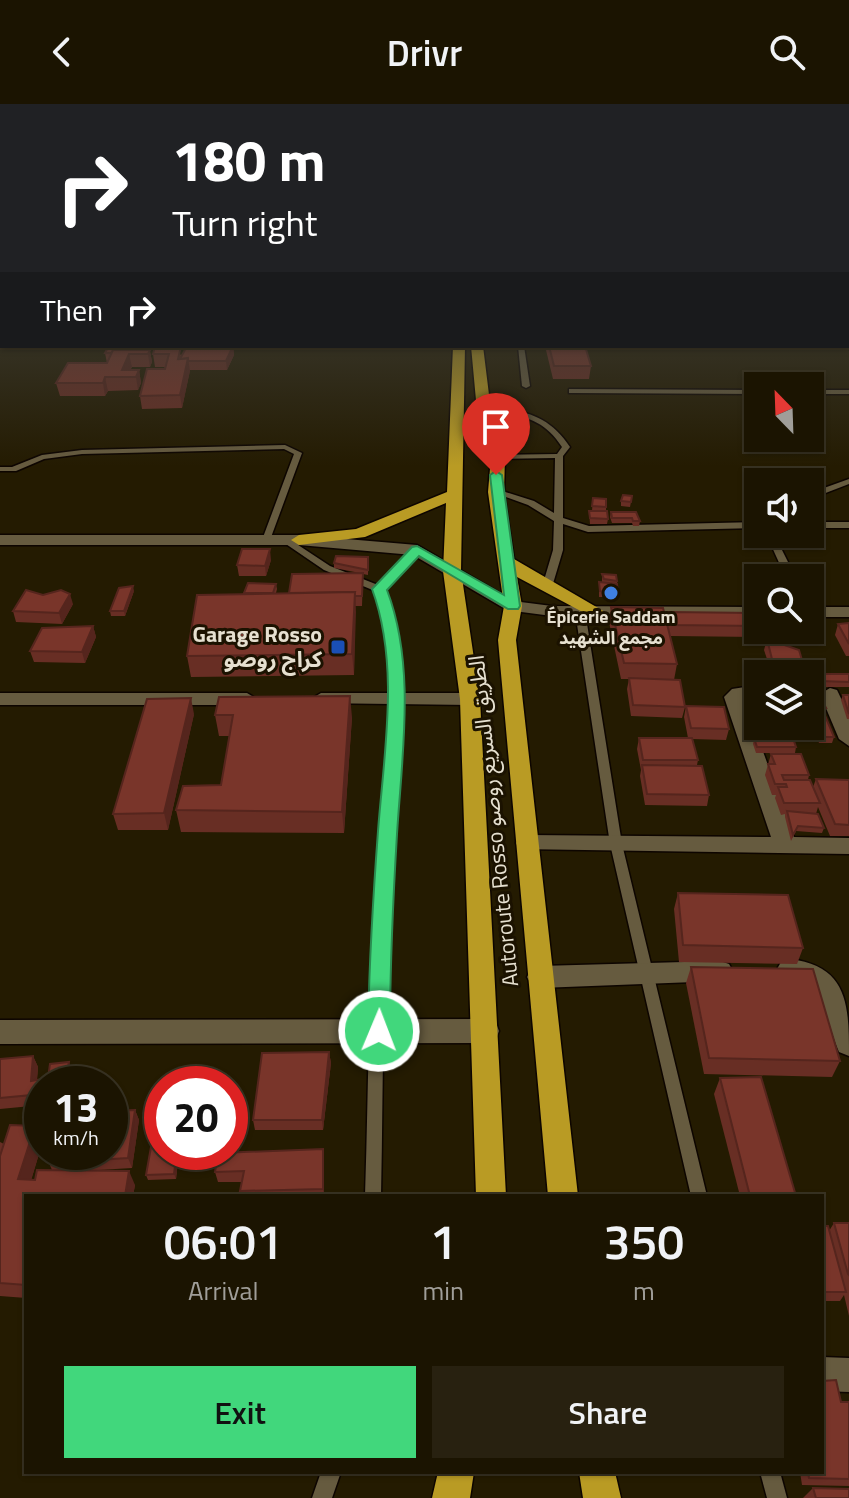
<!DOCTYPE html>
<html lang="en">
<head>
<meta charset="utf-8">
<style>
  :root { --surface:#1b1401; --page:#282110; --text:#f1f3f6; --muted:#a09e99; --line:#393323; --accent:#41d77c }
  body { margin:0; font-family:"Titillium Web","Noto Sans Arabic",sans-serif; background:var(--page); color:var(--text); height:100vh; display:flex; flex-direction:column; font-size:30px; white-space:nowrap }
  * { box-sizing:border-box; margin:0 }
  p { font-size:26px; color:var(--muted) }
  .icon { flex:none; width:44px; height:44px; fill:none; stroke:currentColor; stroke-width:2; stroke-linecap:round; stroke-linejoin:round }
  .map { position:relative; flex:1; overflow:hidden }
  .sheet { position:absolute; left:24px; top:1090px; width:800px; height:280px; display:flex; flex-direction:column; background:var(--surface); border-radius:0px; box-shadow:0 2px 6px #0004,0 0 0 2px var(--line) }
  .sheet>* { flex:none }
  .top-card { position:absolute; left:0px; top:0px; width:850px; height:244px; box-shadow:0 2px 6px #0004,0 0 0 2px var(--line); background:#202124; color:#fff; overflow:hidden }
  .needle { width:52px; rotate:337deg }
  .controls { position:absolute; left:744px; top:268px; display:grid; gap:16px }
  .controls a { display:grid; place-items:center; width:80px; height:80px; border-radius:0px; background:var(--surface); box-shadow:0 2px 6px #0004,0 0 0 2px var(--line); font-size:40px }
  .speed { position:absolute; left:24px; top:962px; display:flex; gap:16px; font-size:40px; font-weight:700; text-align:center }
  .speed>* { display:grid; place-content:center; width:104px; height:104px; border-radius:50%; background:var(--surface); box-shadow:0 2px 6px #0004,0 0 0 2px var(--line); line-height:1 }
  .speed small { font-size:20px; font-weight:400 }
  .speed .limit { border:12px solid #d22; background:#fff; color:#111 }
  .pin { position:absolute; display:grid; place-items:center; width:68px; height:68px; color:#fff; margin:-82px -34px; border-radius:50% 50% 50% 0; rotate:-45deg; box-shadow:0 0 8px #0007 }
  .pin .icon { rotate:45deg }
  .me { position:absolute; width:88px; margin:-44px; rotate:1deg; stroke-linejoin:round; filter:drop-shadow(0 0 6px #0008) }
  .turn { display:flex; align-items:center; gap:28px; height:168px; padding:0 40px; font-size:36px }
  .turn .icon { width:104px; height:104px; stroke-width:2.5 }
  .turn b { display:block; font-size:56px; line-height:68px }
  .then { display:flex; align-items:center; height:76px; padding:0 40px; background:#0003; gap:16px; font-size:30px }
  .eta { display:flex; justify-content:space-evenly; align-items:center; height:136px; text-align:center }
  .eta b { font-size:48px; font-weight:600; line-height:56px }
  .cta { display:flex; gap:16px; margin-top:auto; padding:16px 40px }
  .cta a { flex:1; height:92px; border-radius:0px; background:var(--accent); color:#111; font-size:32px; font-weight:600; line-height:92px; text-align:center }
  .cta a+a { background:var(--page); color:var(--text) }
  header { display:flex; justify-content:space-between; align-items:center; height:104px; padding:0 40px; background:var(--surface); font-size:36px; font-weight:600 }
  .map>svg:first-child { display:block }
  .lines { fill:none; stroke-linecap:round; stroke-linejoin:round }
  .service-casing { stroke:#0d0500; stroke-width:3 }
  .minor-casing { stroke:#0d0500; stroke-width:3 }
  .tertiary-casing { stroke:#0d0500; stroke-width:3 }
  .secondary-casing { stroke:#0d0500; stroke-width:3 }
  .trunk-casing { stroke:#0d0500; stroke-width:3 }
  .service { fill:#665b3f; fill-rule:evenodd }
  .minor { fill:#665b3f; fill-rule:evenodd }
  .tertiary { fill:#665b3f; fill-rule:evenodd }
  .secondary { fill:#665b3f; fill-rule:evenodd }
  .trunk { fill:#b99b24; fill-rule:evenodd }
  .wall { fill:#682e24 }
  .shaded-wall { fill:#55251d }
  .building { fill:#79352a; stroke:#55251d; stroke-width:2 }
  .route { fill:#41d77c; stroke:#2a8c51; stroke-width:2 }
  .shop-dot { fill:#3f7fe0; stroke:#1b1200; stroke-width:3 }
  .transit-dot { fill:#1a4fb4; stroke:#1b1200; stroke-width:3 }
  .labels { text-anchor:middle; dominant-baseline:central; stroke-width:6; stroke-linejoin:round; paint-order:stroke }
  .far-poi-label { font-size:18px; font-weight:bold; fill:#e6e0d0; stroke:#1b1200 }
  .poi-label { font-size:22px; font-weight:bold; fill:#e6e0d0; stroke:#1b1200; text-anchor:end }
  .street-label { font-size:22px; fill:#e6e0d0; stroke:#1b1200 }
</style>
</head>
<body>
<header><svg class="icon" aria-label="back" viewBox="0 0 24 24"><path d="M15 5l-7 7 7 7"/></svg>Drivr<svg class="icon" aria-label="search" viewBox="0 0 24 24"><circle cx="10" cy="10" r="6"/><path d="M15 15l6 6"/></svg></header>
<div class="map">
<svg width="849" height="1394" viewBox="0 0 849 1394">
  <rect width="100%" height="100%" fill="#241b01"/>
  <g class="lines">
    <defs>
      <g id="service">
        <rect x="0" y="211" width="2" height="4"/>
        <polygon points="848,239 849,239 849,245 845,242 848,242"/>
        <polygon points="518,242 524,242 530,282 526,284 522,282"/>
        <polygon points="569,285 758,286 758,290 572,289 569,289"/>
        <rect x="810" y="286" width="39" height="4"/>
        <path d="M 481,305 C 520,304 548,310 570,343 L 563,352 L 563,414 L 589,422 L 758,418 L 758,424 L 588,428 L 563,420 L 563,446 L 552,483 L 547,486 L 544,485 L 542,483 L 553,446 L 554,417 L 528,401 L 492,388 L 496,385 L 534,397 L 554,409 L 555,354 L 498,355 L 494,353 L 498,351 L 557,350 L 562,343 C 541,311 519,312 484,309 L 481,309 Z"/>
        <polygon points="285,341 302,349 270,436 266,439 262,436 294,350 284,345 82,350 44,355 16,367 0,367 0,363 12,363 42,351 82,346"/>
        <polygon points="849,375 849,380 810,395 810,389"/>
        <rect x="810" y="418" width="39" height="6"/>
        <polygon points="766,430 774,430 796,474 786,474"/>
        <path d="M 286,433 L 330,462 L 378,481 L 414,444 L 417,443 L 422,446 L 384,485 C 388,499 393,513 395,527 C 412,627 392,729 387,830 C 382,917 383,1005 381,1092 L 365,1092 C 368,1005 368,918 373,831 C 379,734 405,617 384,522 C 382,510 378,498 375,487 L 324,466 L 283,438 L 283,434 Z"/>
        <polygon points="580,504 585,507 622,740 707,1092 691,1092 610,740 575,507"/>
        <polygon points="321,1368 341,1368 332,1394 312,1394"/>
        <polygon points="760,1368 780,1368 787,1394 767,1394"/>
      </g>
      <g id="minor">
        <rect x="0" y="175" width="2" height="6"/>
        <polygon points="758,581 758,593 744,595 794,733 849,734 849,750 519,745 516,739 519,733 527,731 771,733 724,593 732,585"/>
        <polygon points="830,584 837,586 849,611 849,642 839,635 820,590"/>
        <polygon points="0,589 247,589 257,595 247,601 0,601"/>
        <polygon points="321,589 470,589 480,595 470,601 314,599 311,595"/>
        <path d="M 790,855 C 849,862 849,903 849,952 L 839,948 C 829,926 827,895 805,880 C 799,875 789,875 781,872 L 777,865 L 781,858 Z"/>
        <polygon points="720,857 729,860 733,867 729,874 720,877 540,884 531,880 527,873 531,866 540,862"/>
        <polygon points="486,915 496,919 499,927 496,935 486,939 0,940 0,916"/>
        <polygon points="822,1253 849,1254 849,1288 822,1287"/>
      </g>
      <g id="tertiary">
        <polygon points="513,497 552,502 758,503 758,513 552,512 507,506 504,502 507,498"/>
        <rect x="810" y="503" width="39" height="10"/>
      </g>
      <polygon id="secondary" points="0,431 299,431 417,441 522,502 519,506 507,506 413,451 299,441 0,441"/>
      <g id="trunk">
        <polygon points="453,242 465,242 461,467 480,595 506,1092 476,1092 460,595 443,467 446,399 365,433 299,441 291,436 299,431 356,425 447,388"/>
        <polygon points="471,242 483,242 491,307 505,353 504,388 514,455 605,508 602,512 590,512 517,473 522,502 516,536 578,1092 548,1092 498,536 504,502 488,388 491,353 477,307"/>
        <polygon points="438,1368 474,1368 470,1394 432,1394"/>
        <polygon points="579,1368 615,1368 621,1394 583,1394"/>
      </g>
    </defs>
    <use href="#service" class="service-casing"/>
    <use href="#minor" class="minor-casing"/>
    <use href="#tertiary" class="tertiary-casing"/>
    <use href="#secondary" class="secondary-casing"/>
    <use href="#trunk" class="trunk-casing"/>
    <use href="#service" class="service"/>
    <use href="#minor" class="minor"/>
    <use href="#tertiary" class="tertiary"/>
    <use href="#secondary" class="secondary"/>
    <use href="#trunk" class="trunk"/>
  </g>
  <g class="wall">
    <polygon points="109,242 153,242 150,247 152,258 150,263 132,263 130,266 139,266 141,279 138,286 108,287 105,292 60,292 56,279 107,259 105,249"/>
    <polygon points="233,242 234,251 227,266 190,266 182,304 142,305 140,292 165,263 155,263 153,250 155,243 182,251"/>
    <polygon points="545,242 585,242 591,262 589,275 553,275"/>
    <polygon points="632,392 630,403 621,402 621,397"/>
    <polygon points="593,394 606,403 606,407 608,415 607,420 590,420 589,407 592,407"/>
    <polygon points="611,408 636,408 640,417 639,422 633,422 632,419 612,419 610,413"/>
    <polygon points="368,453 368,471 363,470 362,502 355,502 354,571 191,573 187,552 244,490 276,480 277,485 276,489 289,489 360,469 334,464 334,459"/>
    <polygon points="271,456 266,472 239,472 237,461"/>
    <polygon points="602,470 617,477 618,493 599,493 599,478 602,479"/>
    <polygon points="134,487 125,512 111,512 110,507"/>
    <polygon points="73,500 62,520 16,518 13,507"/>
    <polygon points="611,503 666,516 668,508 758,516 758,526 759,526 757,533 670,532 677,560 674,576 685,603 682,614 631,612 627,585 629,575 621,575 609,518"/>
    <polygon points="849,519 849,552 846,552 835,531 838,520"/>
    <polygon points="93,522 96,533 85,559 34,558 30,547"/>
    <polygon points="767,535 802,570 758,570 757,566 760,556 767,555 764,546"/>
    <polygon points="817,570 849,570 849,583 818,583 815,575"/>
    <polygon points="810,584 826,604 824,609 834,633 832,639 819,639 816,632 802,631 801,638 794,638 796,643 795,649 756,649 753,640 754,634 788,634 784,622 810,622 812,619 810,615"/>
    <polygon points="843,591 849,591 849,615 847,615 841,596"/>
    <polygon points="686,602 729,625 726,636 692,635 698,656 697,661 709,691 707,702 645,701 640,672 641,666 637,645 639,634 688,634 684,613"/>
    <polygon points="194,610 168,726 118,726 113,710"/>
    <polygon points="215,611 352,613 344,729 181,728 176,706 221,681 229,632 219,632"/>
    <polygon points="771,650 809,671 808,676 813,683 816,675 849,676 849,732 830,732 818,703 816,710 824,724 822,729 796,727 791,737 785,713 785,710 781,711 775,694 776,691 772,691 765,671"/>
    <polygon points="678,789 803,844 797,860 679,858 674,805"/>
    <polygon points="691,863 840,957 832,973 704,970 686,879"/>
    <polygon points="329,948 331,959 323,1026 255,1026 253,1016"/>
    <polygon points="33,952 38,963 37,976 73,969 71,980 42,980 42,1001 0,1005 0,955"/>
    <polygon points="720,974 796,1092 740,1092 714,990"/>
    <polygon points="135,1006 139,1016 132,1064 99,1066 135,1081 133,1092 26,1092 26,1194 0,1192 0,1038 4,1040 35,1022 42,1036 42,1040 31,1076 35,1076 52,1066 49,1059"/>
    <polygon points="179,1048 176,1075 148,1076 146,1071"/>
    <polygon points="324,1055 324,1092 242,1092 240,1087 242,1078 218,1078 215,1068"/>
    <polygon points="834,1119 849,1119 849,1212 844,1191 840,1197 822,1197 822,1122 829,1127"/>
    <polygon points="841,1298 849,1298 849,1382 802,1381 800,1368 822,1368"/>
    <polygon points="813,1384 849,1394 803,1394"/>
  </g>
  <g class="shaded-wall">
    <polygon points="147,242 153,242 150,247 152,258 150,263 148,250 145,250"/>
    <polygon points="233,242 234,251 227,266 226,257"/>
    <polygon points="129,250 132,263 127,273 122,266"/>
    <polygon points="188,254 190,267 182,304 180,291"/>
    <polygon points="139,266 141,279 138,286 136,273"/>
    <polygon points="105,273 108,287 105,292 103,279"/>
    <polygon points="270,445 271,456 266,472 265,462"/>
    <polygon points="133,482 134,487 125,512 124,507"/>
    <polygon points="355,488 356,508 354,571 352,550"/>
    <polygon points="70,490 73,500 62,520 59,509"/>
    <polygon points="93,522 96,533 85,559 82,548"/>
    <polygon points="350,592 352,613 344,729 342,708"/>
    <polygon points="191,594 194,610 168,726 164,709"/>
    <polygon points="329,948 331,959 323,1026 322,1016"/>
    <polygon points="33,952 38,963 36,987 31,977"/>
    <polygon points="69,958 73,969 71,980 64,980"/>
    <polygon points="135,1006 139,1016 132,1064 128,1054"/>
    <polygon points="35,1022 42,1036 42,1040 27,1090 18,1075"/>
    <polygon points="323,1045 324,1055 324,1092 323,1085"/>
    <polygon points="177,1048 179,1048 176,1075 174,1070"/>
    <polygon points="129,1067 135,1081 133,1092 125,1092"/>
  </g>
  <g class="building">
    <polygon points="109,242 147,242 146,246 113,246 112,249 105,249"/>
    <polygon points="181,242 178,255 188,254 180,291 140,292 147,265 165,265 169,250 153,250 155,243"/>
    <polygon points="187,242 233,242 226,257 188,257 188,254 180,255"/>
    <polygon points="549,242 585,242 591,262 554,262"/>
    <polygon points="113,246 150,246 148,250 129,250 122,266 139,266 136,273 105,273 103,279 56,279 68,259 107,259"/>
    <polygon points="623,391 632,392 631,398 621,397"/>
    <polygon points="593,394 606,395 606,403 592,402"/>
    <polygon points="589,407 607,407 608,415 590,414"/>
    <polygon points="611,408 636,408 640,417 633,417 632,414 612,414"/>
    <polygon points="242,445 270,445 265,462 237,461"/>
    <polygon points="336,452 368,453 368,466 334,459"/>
    <polygon points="363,469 362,492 354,492 355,488 289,489 292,470"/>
    <polygon points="602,470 616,471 617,477 604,475"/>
    <polygon points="599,478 617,480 618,488 600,487"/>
    <polygon points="248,479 276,480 273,489 244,489"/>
    <polygon points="133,482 124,507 110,507 119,484"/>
    <polygon points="26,486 43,491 61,486 70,490 59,509 13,507"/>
    <polygon points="355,488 352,550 187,552 197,491"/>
    <polygon points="611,503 663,504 677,560 624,559"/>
    <polygon points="668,508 756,509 758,516 758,522 671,521"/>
    <polygon points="849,519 849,540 838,520"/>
    <polygon points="93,522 82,548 30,547 42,524"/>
    <polygon points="767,535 799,546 804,563 799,570 764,570 760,556 772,555"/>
    <polygon points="817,570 849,570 849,578 820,577"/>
    <polygon points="629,574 680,576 685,603 633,601"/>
    <polygon points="810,584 816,584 826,604 810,603"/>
    <polygon points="843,591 849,591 849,610"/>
    <polygon points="350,592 342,708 176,706 183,682 221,681 233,611 215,611 219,593"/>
    <polygon points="191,594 164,709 113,710 147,595"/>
    <polygon points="686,602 724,603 729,625 691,624"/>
    <polygon points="812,609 824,609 834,633 821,633 818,626 800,625 803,632 791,632 787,622 810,622 810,619 815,619"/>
    <polygon points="639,634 692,634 698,656 643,656"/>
    <polygon points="754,634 793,634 796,643 757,643"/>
    <polygon points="771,650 801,650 809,671 782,671 784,676 810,676 820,699 784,699 778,683 787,683 786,680 775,680 768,660 775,660"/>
    <polygon points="642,661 702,662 709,691 647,690"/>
    <polygon points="816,675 849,676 849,721 835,720"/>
    <polygon points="787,707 818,710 824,724 798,722 793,731"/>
    <polygon points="678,789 788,791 803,844 683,841"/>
    <polygon points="691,863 813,865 840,957 709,954"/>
    <polygon points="329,948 322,1016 253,1016 262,949"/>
    <polygon points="33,952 31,977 48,974 50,960 69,958 64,980 42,980 42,990 0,994 0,955"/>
    <polygon points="761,973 796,1092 750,1092 720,974"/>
    <polygon points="135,1006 128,1054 49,1059 51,1048 110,1048 110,1007"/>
    <polygon points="10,1021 35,1022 18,1075 35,1076 37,1066 129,1067 125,1092 26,1092 26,1181 0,1179 0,1052"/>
    <polygon points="162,1042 162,1048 177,1048 174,1070 146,1071 151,1043"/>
    <polygon points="323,1045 323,1085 240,1087 244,1067 215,1068 218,1049"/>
    <polygon points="834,1119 849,1119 849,1171 848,1170"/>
    <polygon points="822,1122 828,1122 846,1188 822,1188"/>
    <polygon points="836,1276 841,1298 849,1298 849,1375 809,1374 808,1368 822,1368 822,1277"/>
    <polygon points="813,1384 849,1385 849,1394 816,1394"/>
  </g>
  <linearGradient id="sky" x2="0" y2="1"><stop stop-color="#140f01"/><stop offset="0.46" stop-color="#3f3f38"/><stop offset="1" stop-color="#3f3f38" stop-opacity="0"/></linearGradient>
  <rect width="849" height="362" fill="url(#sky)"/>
  <path class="route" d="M 496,367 L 502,371 L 520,502 L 518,505 L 508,505 L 419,452 L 387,486 C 416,562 402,650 397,730 C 393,796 390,861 390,927 L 387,934 L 379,937 L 371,934 L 368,927 C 369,860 373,794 378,727 C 384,648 400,561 372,485 L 412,443 L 417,442 L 504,491 L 490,371 Z"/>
  <circle class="shop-dot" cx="611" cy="489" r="8"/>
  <rect class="transit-dot" x="330" y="535" width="16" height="16" rx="4"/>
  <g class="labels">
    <g class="far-poi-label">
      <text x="611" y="512">Épicerie Saddam<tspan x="611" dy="21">مجمع الشهيد</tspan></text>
    </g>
    <g class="poi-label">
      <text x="322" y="530">Garage Rosso<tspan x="322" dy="25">كراج روصو</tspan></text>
    </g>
    <g class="street-label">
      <text transform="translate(493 717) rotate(-96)">Autoroute Rosso الطريق السريع روصو</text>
    </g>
  </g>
</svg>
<div class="controls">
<a><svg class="needle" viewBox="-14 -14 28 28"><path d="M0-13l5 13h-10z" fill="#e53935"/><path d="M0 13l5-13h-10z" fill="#a09e99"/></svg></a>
<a><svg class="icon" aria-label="sound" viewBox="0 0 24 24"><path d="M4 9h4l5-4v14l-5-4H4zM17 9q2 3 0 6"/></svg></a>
<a><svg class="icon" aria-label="search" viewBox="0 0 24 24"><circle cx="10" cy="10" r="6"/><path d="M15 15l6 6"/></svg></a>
<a><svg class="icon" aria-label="layers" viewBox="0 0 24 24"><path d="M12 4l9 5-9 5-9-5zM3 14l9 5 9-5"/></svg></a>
</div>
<div class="speed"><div>13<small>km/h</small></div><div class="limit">20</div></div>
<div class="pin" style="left:496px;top:371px;background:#d93025"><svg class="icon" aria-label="arrive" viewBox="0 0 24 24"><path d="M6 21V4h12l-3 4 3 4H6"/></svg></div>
<svg class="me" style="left:379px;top:927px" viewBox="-20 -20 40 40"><circle r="17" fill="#41d77c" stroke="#fff" stroke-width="3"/><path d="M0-11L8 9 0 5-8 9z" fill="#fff"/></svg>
<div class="top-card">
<div class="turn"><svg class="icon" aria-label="right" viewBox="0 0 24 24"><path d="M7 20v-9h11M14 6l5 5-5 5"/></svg><div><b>180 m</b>Turn right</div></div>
<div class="then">Then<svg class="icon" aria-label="right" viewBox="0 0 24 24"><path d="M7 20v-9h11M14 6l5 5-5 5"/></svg></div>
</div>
<section class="sheet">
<div class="eta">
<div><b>06:01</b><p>Arrival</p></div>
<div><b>1</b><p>min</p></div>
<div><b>350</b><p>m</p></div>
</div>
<div class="cta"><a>Exit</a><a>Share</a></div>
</section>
</div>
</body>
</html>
